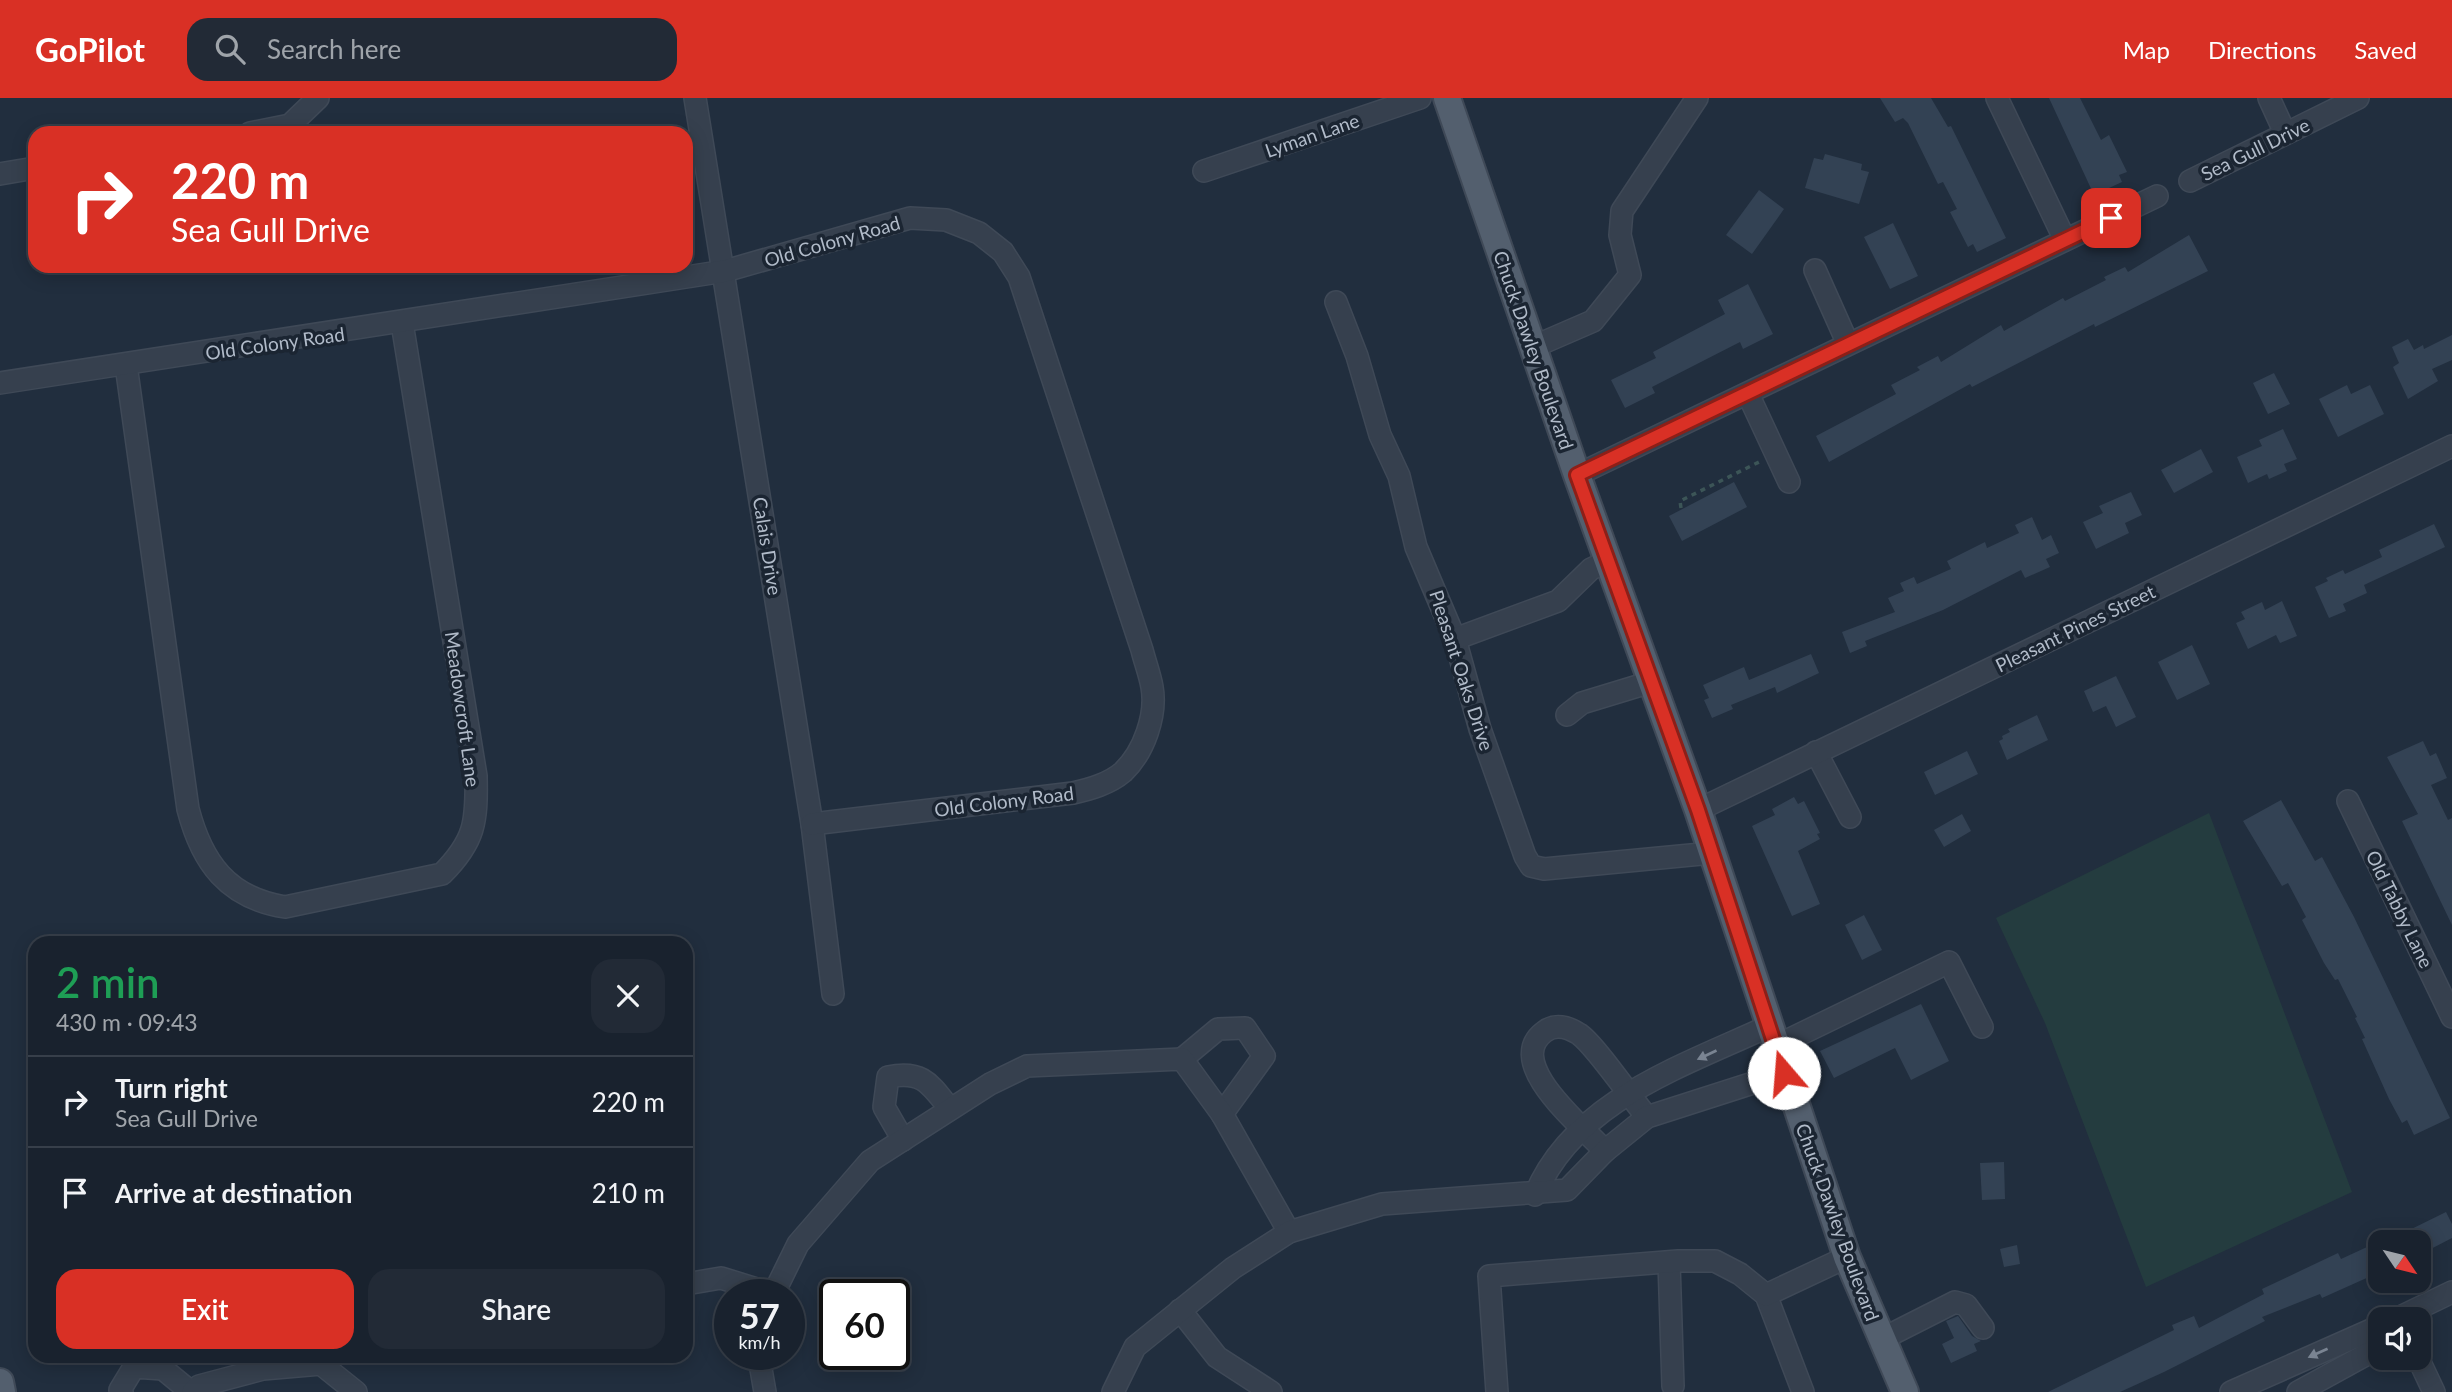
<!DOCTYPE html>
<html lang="en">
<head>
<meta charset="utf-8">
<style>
  :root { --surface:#19222e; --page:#222a36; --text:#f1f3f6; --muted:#9fa4aa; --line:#373f4a; --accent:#d93025 }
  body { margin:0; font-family:Lato,sans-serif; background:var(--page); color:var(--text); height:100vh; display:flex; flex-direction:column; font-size:26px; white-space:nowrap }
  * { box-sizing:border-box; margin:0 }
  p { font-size:23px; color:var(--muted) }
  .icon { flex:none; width:38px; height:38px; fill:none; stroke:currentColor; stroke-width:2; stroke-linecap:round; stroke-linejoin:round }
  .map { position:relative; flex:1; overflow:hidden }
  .panel { position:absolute; left:28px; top:838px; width:665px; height:427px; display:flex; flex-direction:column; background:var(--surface); border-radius:21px; box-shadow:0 4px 18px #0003,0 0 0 2px var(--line) }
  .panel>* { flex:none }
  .hud { position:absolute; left:28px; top:28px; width:665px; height:147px; border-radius:21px; box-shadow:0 4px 18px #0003,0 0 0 2px var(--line); background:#d93025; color:#fff; overflow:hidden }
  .needle { width:46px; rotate:125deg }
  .fabs { position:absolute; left:2368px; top:1132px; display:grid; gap:14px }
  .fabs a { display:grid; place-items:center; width:63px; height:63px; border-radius:14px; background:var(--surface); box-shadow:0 4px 18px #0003,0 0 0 2px var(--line); font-size:35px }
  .speed { position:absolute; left:714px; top:1181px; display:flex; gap:14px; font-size:35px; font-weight:700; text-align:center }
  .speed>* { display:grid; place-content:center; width:91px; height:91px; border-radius:50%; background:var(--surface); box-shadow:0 4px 18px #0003,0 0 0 2px var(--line); line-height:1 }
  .speed small { font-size:18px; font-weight:400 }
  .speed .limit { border:4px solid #111; border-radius:10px; background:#fff; color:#111 }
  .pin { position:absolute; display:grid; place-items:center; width:60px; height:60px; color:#fff; margin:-30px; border-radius:14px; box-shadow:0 4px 10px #0006 }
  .me { position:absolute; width:77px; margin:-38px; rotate:342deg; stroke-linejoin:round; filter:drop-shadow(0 0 5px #0008) }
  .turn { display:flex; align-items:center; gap:24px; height:147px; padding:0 28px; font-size:32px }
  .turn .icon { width:91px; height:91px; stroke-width:2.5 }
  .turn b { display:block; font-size:49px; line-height:60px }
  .round { display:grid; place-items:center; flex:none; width:74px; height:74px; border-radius:21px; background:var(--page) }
  .summary { display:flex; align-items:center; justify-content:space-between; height:119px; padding:0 28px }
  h1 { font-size:42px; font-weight:600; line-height:52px; color:#1e9e55 }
  .action { display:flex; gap:14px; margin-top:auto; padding:14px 28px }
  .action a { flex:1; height:80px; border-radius:21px; background:var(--accent); color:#fff; font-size:28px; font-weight:600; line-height:80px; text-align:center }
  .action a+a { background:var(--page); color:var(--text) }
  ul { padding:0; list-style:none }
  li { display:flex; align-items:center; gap:21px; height:91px; padding:0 28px; border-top:2px solid var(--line) }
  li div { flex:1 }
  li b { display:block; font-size:26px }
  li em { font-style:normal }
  header { display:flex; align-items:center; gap:42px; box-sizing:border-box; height:98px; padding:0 35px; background:var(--accent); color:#fff }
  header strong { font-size:33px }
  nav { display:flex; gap:38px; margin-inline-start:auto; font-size:24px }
  .search { width:490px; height:63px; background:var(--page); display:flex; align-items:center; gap:18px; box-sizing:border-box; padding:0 24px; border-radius:21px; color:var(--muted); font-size:26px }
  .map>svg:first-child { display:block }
  .green { fill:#243c3f }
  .building { fill:#334254 }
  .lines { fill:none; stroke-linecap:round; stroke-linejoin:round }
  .minor-casing { stroke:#3f4957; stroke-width:24 }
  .major-casing { stroke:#3f4957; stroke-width:30 }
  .path { stroke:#3c5557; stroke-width:3.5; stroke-dasharray:5 5; stroke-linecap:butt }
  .minor { stroke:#36404e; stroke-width:21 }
  .major { stroke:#535f6e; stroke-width:26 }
  .oneway { fill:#7a8492 }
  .route-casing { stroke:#8d1f18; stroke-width:18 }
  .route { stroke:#d93025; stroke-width:12 }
  .labels { text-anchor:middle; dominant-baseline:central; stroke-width:7; stroke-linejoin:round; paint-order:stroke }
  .street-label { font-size:19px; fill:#b1bbc9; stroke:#1b2532 }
</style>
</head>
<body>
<header>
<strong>GoPilot</strong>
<div class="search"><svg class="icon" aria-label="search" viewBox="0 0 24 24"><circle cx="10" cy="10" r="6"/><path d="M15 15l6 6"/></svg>Search here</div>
<nav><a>Map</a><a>Directions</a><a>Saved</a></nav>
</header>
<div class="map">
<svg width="2452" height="1294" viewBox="0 0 2452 1294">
  <rect width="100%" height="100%" fill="#212e3e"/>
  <polygon class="green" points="2209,715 2352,1094 2146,1189 2045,925 1996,820"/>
  <g class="building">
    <polygon points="1880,0 1931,0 1948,29 1951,28 2006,140 1977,154 1973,146 1968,149 1950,114 1957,111 1943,84 1938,86 1908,25 1903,20 1895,24"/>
    <polygon points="2049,0 2080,0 2101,42 2109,37 2127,74 2119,77 2122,84 2094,97"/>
    <polygon points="1825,56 1862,66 1861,72 1869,74 1859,106 1805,90 1814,60 1823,62"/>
    <polygon points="1759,92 1784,111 1752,156 1726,137"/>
    <polygon points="1893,125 1918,178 1890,191 1864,139"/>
    <polygon points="2189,137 2208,173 2095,229 2094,226 1972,289 1970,286 1829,364 1816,338 1896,296 1891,287 1920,272 1917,269 1938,258 1941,264 2001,227 2004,233 2063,200 2065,203 2106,182 2104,179 2125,169 2128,174"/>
    <polygon points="1748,186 1773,236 1743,251 1740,244 1652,289 1655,295 1625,310 1611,282 1656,260 1653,254 1725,216 1718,202"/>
    <polygon points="2452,237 2452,262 2432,271 2438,283 2408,301 2393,269 2399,265 2392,249 2408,241 2414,252 2423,247 2424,251"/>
    <polygon points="2274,275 2290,306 2268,316 2253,285"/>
    <polygon points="2347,287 2351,296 2370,287 2384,316 2338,339 2319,301"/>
    <polygon points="2283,331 2297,361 2284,366 2287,373 2269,381 2267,376 2248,385 2237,359 2262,348 2259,342"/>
    <polygon points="2201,351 2213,374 2174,395 2161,372"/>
    <polygon points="1734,384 1747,409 1682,443 1669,418"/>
    <polygon points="2131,394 2142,417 2125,425 2129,435 2096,451 2083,424 2103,415 2099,408"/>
    <polygon points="2032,419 2042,442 2051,437 2059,455 2046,461 2050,469 2025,480 2021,472 1943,512 1865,543 1867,548 1850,555 1842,534 1895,514 1888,500 1904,493 1900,485 1914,479 1917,486 1951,471 1947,463 1985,444 1987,450 2019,435 2015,427"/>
    <polygon points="2434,426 2445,449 2364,487 2367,495 2343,506 2346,513 2329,520 2315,489 2328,483 2326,480 2343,472 2345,476 2382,459 2379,452"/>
    <polygon points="2282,503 2297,538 2280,545 2276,537 2248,551 2236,525 2245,521 2241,514 2262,504 2265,512"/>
    <polygon points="2192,547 2210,586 2177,602 2158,564"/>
    <polygon points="1811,556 1819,575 1777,595 1775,589 1731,607 1733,611 1712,620 1704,602 1709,600 1703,587 1744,569 1749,582"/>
    <polygon points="2116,578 2136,619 2116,629 2106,608 2093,614 2084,593"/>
    <polygon points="2037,617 2048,642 2007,662 1999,643 2003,641 2002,638 2010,634 2008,631"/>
    <polygon points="2423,643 2430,658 2436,655 2447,680 2431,687 2448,722 2452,720 2452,827 2402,723 2418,716 2387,659"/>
    <polygon points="1967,653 1978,676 1935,697 1924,674"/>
    <polygon points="1794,699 1798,706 1804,703 1820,735 1817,736 1820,741 1798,753 1820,806 1792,818 1752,728 1775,717 1772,711"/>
    <polygon points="2281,702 2315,763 2322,759 2354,819 2450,1020 2414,1037 2407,1022 2402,1025 2389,1001 2362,941 2365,940 2355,920 2357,919 2338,881 2335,882 2324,865 2302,822 2306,819 2288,785 2282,788 2243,723"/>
    <polygon points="1962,716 1971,733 1944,749 1934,732"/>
    <polygon points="1864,817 1882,852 1862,862 1845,827"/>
    <polygon points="1921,906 1949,963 1911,982 1895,950 1834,980 1820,953"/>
    <polygon points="2004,1064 2005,1101 1982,1102 1980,1065"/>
    <polygon points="2446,1114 2452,1126 2452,1140 2423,1155 2418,1144 2385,1144"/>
    <polygon points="2380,1143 2380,1174 2322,1200 2320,1196 2262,1219 2265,1223 2164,1274 2120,1294 2048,1294 2174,1232 2172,1227 2194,1218 2199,1230 2264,1196 2262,1191 2338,1155 2341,1161"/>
    <polygon points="2017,1147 2020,1166 2004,1169 2000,1151"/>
    <polygon points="1958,1218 1972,1238 1981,1243 1974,1246 1977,1253 1951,1265 1942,1246 1954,1240 1946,1223"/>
  </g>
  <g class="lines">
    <defs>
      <g id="minor">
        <polyline points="695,0 812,726 833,896"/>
        <polyline points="1997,0 2065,142"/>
        <polyline points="2269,0 2285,35"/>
        <polyline points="250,35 290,27 318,0"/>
        <polyline points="1204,73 1420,0"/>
        <polyline points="0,76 35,70"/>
        <polyline points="2190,83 2358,0"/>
        <polyline points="1815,172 1848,246"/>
        <polyline points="1336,204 1357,258 1380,337 1399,378 1416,449 1455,541 1480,631 1525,758 1531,768 1544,771 1712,755"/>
        <polyline points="1533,249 1593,223 1630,177 1620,137 1622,113 1697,0"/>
        <path d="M 126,267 L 188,711 C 202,765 228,800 285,809 L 442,776 C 475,743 477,724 476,678 L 402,225"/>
        <path d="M 0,285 L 725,173 L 910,120 L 946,122 L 979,135 L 1003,154 L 1019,179 L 1142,552 C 1145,564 1150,577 1152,589 C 1157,617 1144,654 1123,674 C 1109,686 1090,691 1073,695 L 812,726"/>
        <polyline points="1748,296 1789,384"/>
        <polyline points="1577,377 2157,98"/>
        <polyline points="1455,541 1558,503 1591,471 1608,463"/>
        <polyline points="1567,617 1582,605 1651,584"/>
        <polyline points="1816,654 1850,719"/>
        <polyline points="2348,703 2452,919"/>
        <polyline points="1698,712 2452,348"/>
        <polyline points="1776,948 1949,864 1982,929"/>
        <polyline points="1182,961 1218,931 1245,930 1264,958 1222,1016"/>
        <path d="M 903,1042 L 884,1009 L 888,979 C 923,972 930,986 950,1011"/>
        <path d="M 1605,1053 C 1582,1028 1503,965 1544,934 C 1555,925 1568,929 1579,936 C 1595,947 1631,1000 1647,1019"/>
        <path d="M 1535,1097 C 1574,1003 1683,968 1769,928"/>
        <polyline points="1669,1164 1673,1288"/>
        <polyline points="686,1186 721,1180 773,1196"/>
        <polyline points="773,1197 798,1146 870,1063 990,986 1027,968 1182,961 1222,1016 1289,1134"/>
        <polyline points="1766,1197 1803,1294"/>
        <polyline points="1180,1212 1217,1259 1271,1294"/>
        <polyline points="2394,1222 2452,1194"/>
        <polyline points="1880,1242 1955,1204 1966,1207 1983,1230"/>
        <polyline points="763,1256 761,1271 765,1294"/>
        <polyline points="2418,1260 2434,1294"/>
        <polyline points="122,1294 120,1292 134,1269 163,1271 191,1294"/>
        <polyline points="193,1294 199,1288 263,1271 321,1266 356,1294"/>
        <polyline points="1113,1294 1135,1249 1233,1170 1289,1134 1382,1106 1567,1092 1605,1053 1647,1019 1784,975"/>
        <polyline points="1497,1294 1489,1178 1678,1163 1715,1163 1740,1176 1766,1197 1847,1159"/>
        <polyline points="2231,1294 2380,1228"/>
        <polyline points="2298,1294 2380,1249"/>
      </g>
      <g id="major">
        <polyline points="1447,0 1577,377 1698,712 1847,1159 1905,1294"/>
        <polyline points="0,1284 2,1294"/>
      </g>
    </defs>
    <use href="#minor" class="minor-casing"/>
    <use href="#major" class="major-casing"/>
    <polyline class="path" points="1681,410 1680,403 1759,364"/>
    <use href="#minor" class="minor"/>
    <use href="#major" class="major"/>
  </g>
  <defs><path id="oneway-solid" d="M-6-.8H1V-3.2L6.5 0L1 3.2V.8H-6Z" transform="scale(1.75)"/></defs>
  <g class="oneway">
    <use href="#oneway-solid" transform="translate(1707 957) rotate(155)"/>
    <use href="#oneway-solid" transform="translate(2318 1255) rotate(156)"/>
  </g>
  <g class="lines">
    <defs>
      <polyline id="route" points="1784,975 1698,712 1577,377 2111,120"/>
    </defs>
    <use href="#route" class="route-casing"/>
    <use href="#route" class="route"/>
  </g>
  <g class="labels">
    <g class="street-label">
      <text transform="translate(1312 37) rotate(-19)">Lyman Lane</text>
      <text transform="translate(2255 51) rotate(-26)">Sea Gull Drive</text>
      <text transform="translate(832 143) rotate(-16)">Old Colony Road</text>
      <text transform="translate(275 245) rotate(-8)">Old Colony Road</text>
      <text transform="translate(1534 252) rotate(71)">Chuck Dawley Boulevard</text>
      <text transform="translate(768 448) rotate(81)">Calais Drive</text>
      <text transform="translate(2075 530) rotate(-26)">Pleasant Pines Street</text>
      <text transform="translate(1462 572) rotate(72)">Pleasant Oaks Drive</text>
      <text transform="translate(463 611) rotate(82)">Meadowcroft Lane</text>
      <text transform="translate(1004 703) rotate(-7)">Old Colony Road</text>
      <text transform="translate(2400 811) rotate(64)">Old Tabby Lane</text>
      <text transform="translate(1838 1124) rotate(70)">Chuck Dawley Boulevard</text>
    </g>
  </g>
</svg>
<div class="fabs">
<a><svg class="needle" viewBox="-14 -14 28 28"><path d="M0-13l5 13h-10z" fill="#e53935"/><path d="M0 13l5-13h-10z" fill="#9fa4aa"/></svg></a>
<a><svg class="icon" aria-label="sound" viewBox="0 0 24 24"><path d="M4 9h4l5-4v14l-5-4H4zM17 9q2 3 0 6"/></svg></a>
</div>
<div class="speed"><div>57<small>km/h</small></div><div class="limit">60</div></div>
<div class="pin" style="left:2111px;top:120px;background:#d93025"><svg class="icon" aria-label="arrive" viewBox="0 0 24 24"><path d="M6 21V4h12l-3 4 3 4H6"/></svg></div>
<svg class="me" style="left:1784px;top:975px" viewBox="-20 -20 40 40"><circle r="19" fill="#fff"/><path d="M0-13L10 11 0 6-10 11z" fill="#d93025"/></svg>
<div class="hud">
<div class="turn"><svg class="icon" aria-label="right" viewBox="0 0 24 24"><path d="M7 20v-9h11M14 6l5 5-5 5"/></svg><div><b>220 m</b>Sea Gull Drive</div></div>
</div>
<section class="panel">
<div class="summary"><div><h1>2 min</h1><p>430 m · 09:43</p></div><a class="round"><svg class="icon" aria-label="close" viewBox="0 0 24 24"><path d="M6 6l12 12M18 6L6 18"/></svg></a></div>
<ul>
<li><svg class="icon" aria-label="right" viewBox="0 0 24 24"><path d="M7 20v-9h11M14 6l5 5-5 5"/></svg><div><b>Turn right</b><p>Sea Gull Drive</p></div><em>220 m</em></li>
<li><svg class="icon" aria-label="arrive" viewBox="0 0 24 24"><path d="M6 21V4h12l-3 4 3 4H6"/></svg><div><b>Arrive at destination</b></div><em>210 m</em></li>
</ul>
<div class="action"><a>Exit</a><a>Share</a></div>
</section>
</div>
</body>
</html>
